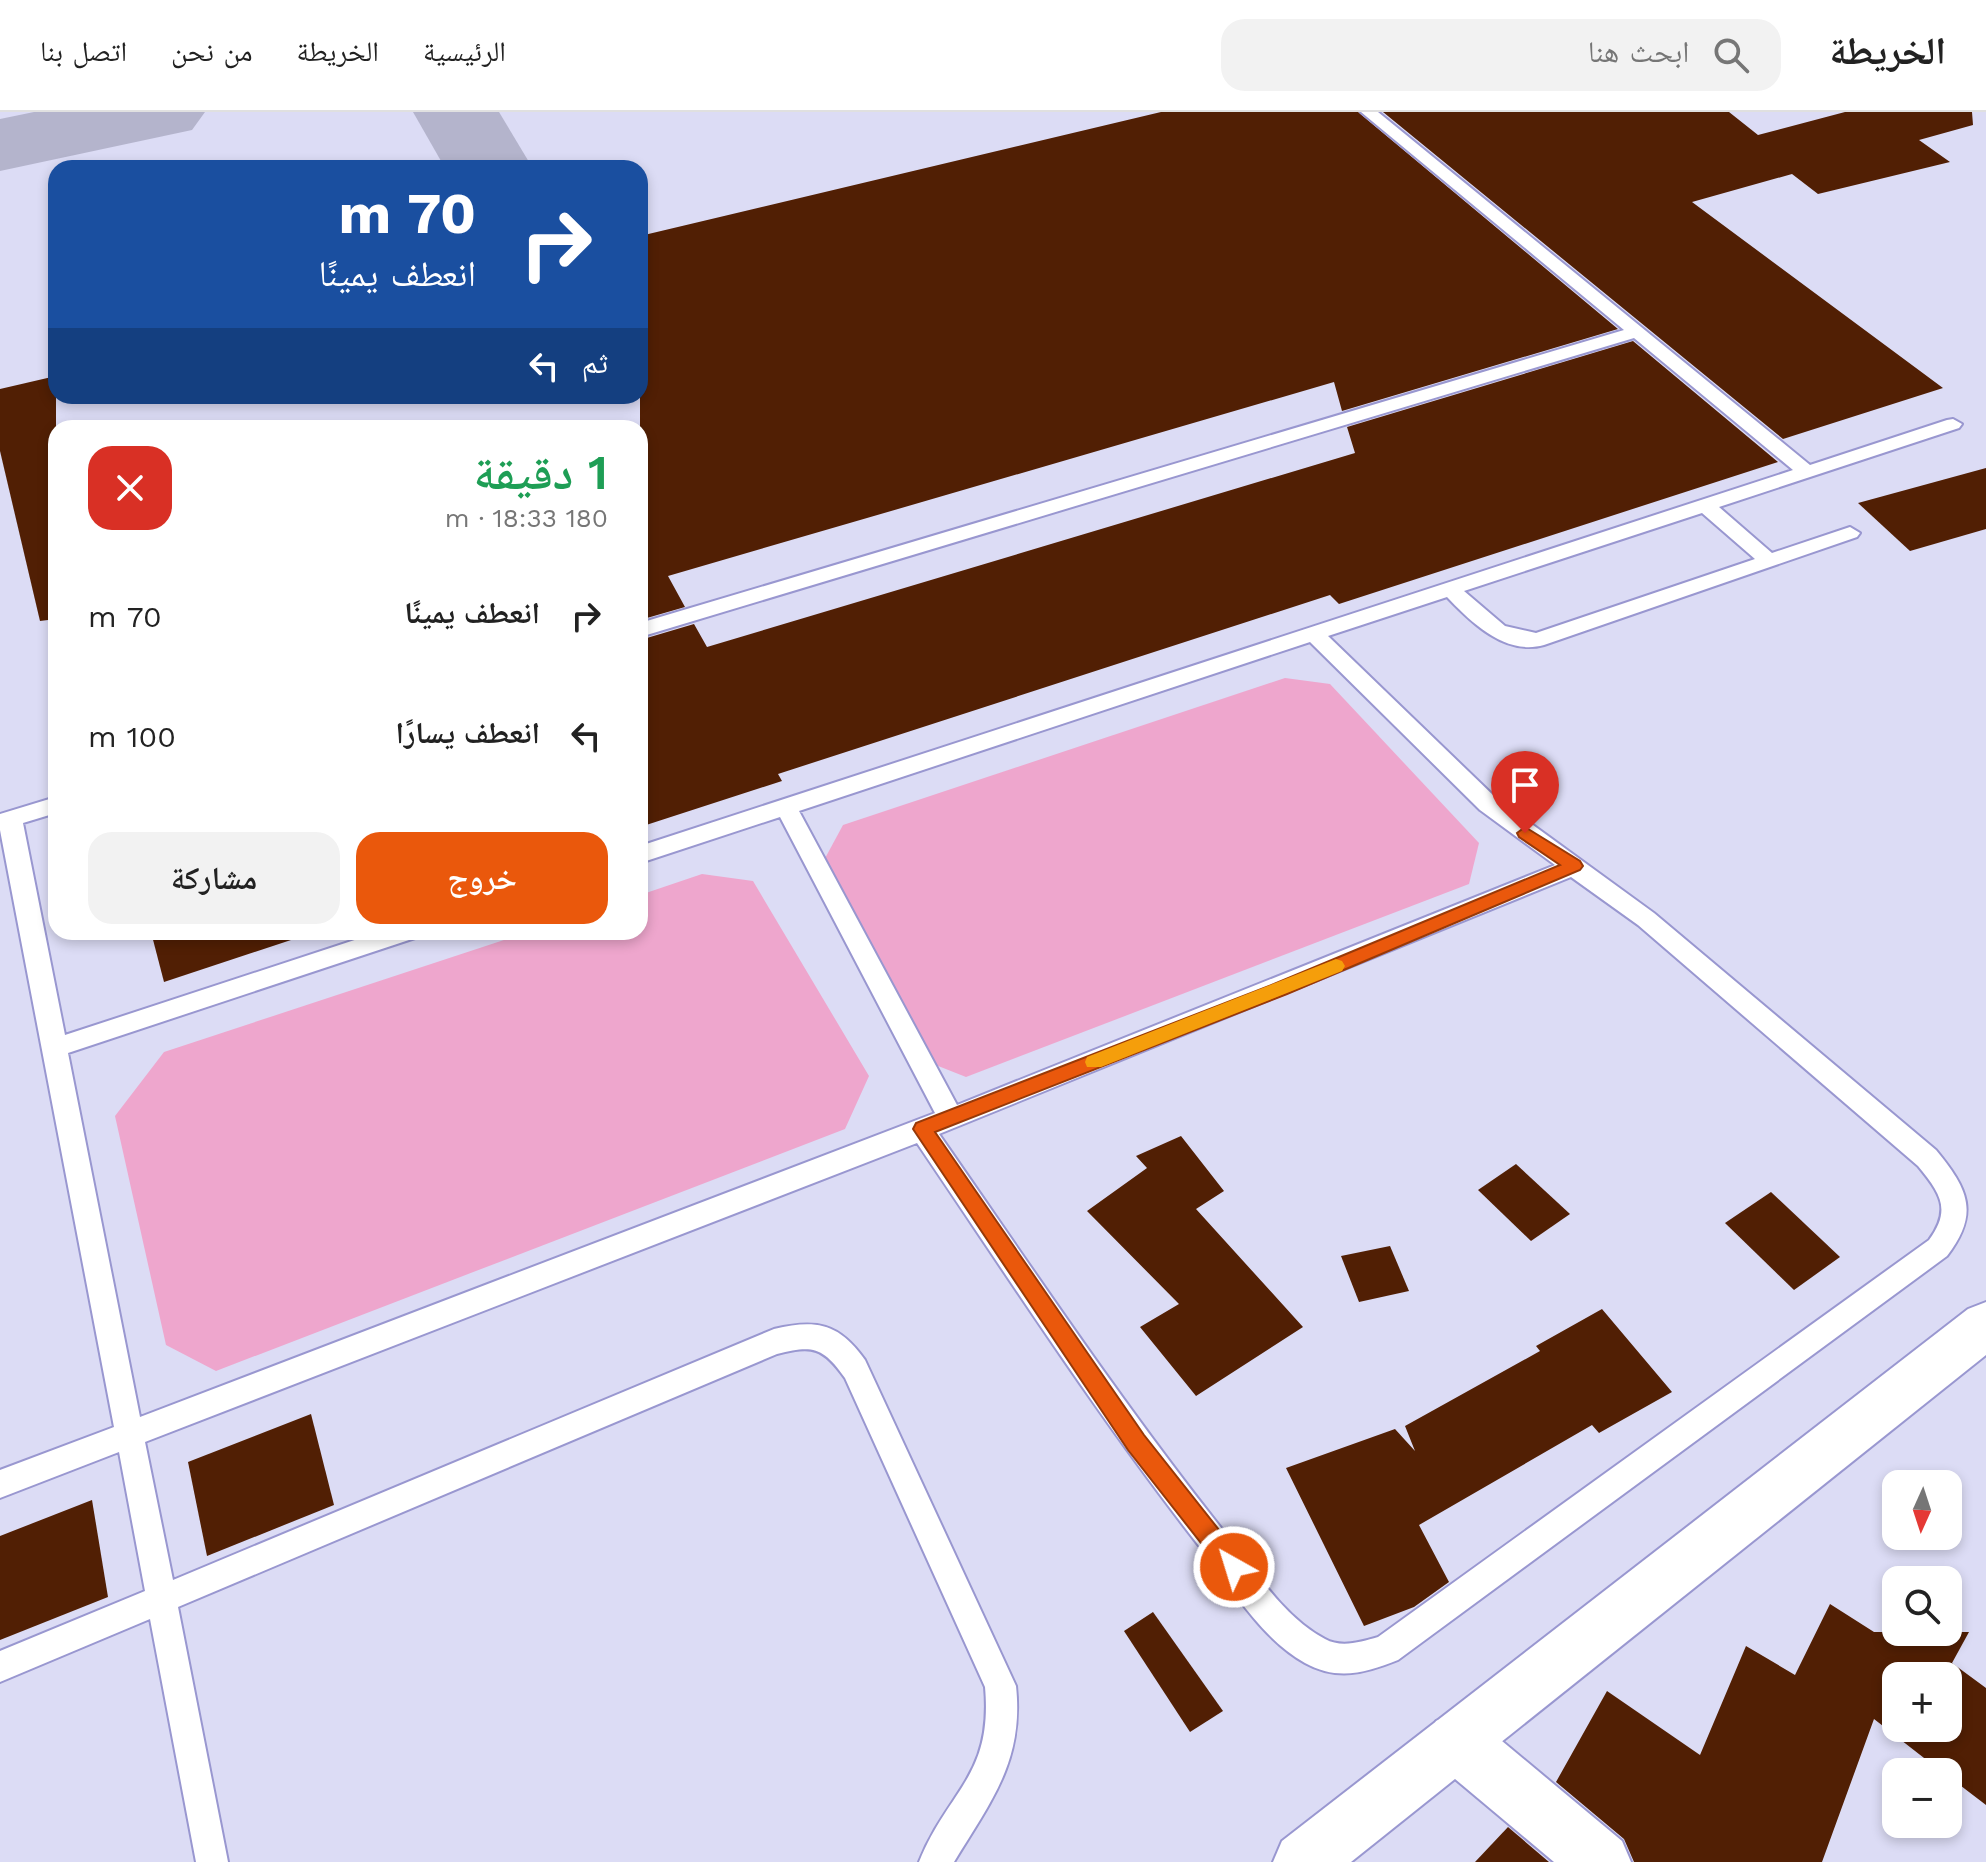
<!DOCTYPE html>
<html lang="ar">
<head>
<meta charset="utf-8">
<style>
  :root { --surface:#fff; --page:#f2f2f2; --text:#222; --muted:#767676; --line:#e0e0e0; --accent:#ea580c }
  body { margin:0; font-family:"Work Sans","Noto Naskh Arabic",sans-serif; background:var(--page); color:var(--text); direction:rtl; height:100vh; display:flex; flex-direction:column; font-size:30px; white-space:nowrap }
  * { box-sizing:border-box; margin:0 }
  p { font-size:26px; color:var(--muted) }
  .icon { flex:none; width:44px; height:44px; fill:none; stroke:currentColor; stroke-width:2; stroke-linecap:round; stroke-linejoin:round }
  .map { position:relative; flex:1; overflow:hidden; direction:ltr }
  .panel { position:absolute; left:48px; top:308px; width:600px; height:520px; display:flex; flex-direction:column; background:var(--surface); border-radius:24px; box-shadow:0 4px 12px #0003; direction:rtl }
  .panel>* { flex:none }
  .banner { position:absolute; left:48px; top:48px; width:600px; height:244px; border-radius:24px; box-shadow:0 4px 12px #0003; direction:rtl; background:#1a4fa0; color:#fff; overflow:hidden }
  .needle { width:52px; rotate:183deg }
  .fabs { position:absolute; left:1882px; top:1358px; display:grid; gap:16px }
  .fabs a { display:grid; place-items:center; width:80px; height:80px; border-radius:16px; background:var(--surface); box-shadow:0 4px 12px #0003; font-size:40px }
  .pin { position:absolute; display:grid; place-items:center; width:68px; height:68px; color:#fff; margin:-82px -34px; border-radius:50% 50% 50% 0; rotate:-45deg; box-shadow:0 0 8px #0007 }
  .pin .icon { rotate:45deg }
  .me { position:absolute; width:88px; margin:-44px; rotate:321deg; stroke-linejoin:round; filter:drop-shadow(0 0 6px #0008) }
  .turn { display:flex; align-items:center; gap:28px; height:168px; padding:0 40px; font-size:36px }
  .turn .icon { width:104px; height:104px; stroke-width:2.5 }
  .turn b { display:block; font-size:56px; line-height:68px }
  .then { display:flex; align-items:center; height:76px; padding:0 40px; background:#0003; gap:16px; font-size:30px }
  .round { display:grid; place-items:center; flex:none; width:84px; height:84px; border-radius:24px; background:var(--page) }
  .overview { display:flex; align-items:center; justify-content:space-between; height:136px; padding:0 40px }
  h1 { font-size:48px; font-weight:600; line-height:60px; color:#1e9e55 }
  .action { display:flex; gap:16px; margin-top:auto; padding:16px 40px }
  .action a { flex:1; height:92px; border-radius:24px; background:var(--accent); color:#fff; font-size:32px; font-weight:600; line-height:92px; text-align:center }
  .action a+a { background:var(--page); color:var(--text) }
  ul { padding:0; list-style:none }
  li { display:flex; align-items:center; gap:24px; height:120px; padding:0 40px }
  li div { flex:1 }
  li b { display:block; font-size:30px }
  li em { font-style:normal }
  header { display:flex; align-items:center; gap:48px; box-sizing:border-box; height:112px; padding:0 40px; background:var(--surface); border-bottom:2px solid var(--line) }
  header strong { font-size:38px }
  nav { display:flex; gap:44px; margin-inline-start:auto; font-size:28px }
  .search { width:560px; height:72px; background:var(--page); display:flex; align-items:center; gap:20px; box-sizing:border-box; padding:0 28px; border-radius:24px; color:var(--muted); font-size:30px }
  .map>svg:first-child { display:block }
  .green { fill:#eea6cd }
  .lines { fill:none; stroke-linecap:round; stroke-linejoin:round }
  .taxiway { fill:#b4b4cc; fill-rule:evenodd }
  .building { fill:#511f04; fill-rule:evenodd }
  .lane-casing { stroke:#9997d0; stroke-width:4 }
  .street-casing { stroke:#9997d0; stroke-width:4 }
  .secondary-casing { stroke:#9997d0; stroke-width:4 }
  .lane { fill:#fff; fill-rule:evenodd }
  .street { fill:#fff; fill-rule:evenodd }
  .secondary { fill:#fff; fill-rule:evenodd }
  .route { fill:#ea580c; stroke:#983908; stroke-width:2 }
  .slow { fill:#f59e0b }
</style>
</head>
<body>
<header>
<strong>الخريطة</strong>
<div class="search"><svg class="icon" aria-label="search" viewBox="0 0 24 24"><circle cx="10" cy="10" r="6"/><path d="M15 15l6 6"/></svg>ابحث هنا</div>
<nav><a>الرئيسية</a><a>الخريطة</a><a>من نحن</a><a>اتصل بنا</a></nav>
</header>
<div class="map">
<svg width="1986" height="1750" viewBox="0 0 1986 1750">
  <rect width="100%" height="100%" fill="#dcdcf5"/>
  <g class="green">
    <polygon points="1285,566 1330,572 1479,731 1469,772 966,965 918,946 816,763 843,713"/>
    <polygon points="702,762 753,769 869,964 845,1017 216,1259 166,1233 115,1004 164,940 528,820 640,820 640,783"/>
  </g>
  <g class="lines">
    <g class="taxiway">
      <polygon points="34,0 205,0 192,18 0,59 0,7"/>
      <polygon points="413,0 499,0 532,55 445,56"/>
    </g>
  </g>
  <g class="building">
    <polygon points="1161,0 1358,0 1618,217 1342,299 1334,270 668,464 685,495 640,508 640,124"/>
    <polygon points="1383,0 1729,0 1758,23 1845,0 1972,0 1973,13 1919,28 1950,50 1818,82 1792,62 1692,90 1943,276 1783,327"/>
    <polygon points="1633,229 1778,350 1339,492 1330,483 778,662 782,669 640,715 640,528 694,512 707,535 1355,341 1347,315"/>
    <polygon points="56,264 56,507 40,509 0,339 0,277"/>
    <polygon points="1986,356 1986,417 1910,439 1858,391"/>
    <polygon points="151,820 290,820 291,828 164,870"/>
    <polygon points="1181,1024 1224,1079 1196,1097 1303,1215 1196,1284 1140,1215 1179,1192 1087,1099 1147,1056 1136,1044"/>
    <polygon points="1516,1052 1570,1102 1531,1129 1478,1078"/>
    <polygon points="1771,1080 1840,1145 1794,1178 1725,1111"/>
    <polygon points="1390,1134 1409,1179 1359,1190 1341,1144"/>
    <polygon points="1602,1197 1672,1280 1599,1321 1592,1313 1419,1413 1449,1470 1414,1495 1364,1514 1286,1356 1395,1317 1415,1339 1405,1314 1540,1239 1536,1234"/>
    <polygon points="311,1302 334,1393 207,1444 188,1350"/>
    <polygon points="92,1388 108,1485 0,1528 0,1424"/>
    <path d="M 1830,1492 L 1874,1520 L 1969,1520 L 1952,1551 L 1986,1576 L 1986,1693 L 1948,1664 L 1948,1660 L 1942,1660 L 1874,1607 L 1822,1750 L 1634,1750 L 1624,1727 L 1556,1670 L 1607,1579 L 1700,1643 L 1746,1534 L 1795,1563 ZM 1896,1564 L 1948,1564 L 1948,1616 L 1896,1616 Z"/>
    <polygon points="1153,1500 1223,1599 1190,1620 1124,1519"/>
    <polygon points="1508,1715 1549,1750 1475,1750"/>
  </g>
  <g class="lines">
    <defs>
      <path id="lane" d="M 1361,0 L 1378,0 L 1810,353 L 1947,308 L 1953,307 L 1962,312 L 1959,316 L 1719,395 L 1772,441 L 1850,415 L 1860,421 L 1857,425 L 1544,533 C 1505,544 1471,510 1447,485 L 1328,524 L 1496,686 L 1654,801 L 1936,1038 C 1968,1077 1980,1101 1947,1144 L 1398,1548 C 1366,1561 1337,1569 1305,1551 C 1262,1527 1233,1478 1203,1439 C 1100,1308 1010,1168 917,1031 L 145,1330 L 173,1468 L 774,1217 C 816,1207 839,1211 865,1248 L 1016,1574 C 1024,1649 991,1689 954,1750 L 919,1750 C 948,1678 993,1664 985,1575 L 845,1266 C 823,1235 813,1233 777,1242 L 178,1495 L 228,1750 L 196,1750 L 150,1507 L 0,1570 L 0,1539 L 145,1479 L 119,1340 L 0,1386 L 0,1358 L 114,1315 L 0,718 L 0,702 L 56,685 L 56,701 L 23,711 L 65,923 L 379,820 L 419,820 L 415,826 L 68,941 L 140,1305 L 935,1001 L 780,705 L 640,751 L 640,734 L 1793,358 L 1634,226 L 640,525 L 640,511 L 1624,218 ZM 1702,401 L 1755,447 L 1536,521 L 1505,514 L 1464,479 ZM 1310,530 L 1480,698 L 1555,753 L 957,993 L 799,699 ZM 1571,765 L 1638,813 L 1918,1054 C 1940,1081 1952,1097 1929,1128 L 1378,1525 C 1361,1530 1341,1536 1325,1527 C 1283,1505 1254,1457 1226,1422 C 1123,1293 1033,1157 939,1022 Z"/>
      <polygon id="street" points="1457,1601 1478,1609 1622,1729 1631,1750 1554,1750 1436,1651 1428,1630 1436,1609"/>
      <polygon id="secondary" points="1986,1190 1986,1243 1351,1750 1273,1750 1282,1729 1968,1197"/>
    </defs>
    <use href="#lane" class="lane-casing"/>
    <use href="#street" class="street-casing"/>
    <use href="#secondary" class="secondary-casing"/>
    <use href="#lane" class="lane"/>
    <use href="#street" class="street"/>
    <use href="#secondary" class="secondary"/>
  </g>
  <polygon class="route" points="1525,715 1580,749 1583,754 1580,758 1287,882 935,1020 1144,1323 1242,1447 1245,1455 1242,1463 1234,1466 1226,1463 1128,1338 913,1017 916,1011 1274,872 1560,753 1519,725 1517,721"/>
  <polygon class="slow" points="1336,847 1342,849 1345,854 1342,859 1101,955 1087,955 1085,950 1087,945"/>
</svg>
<div class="fabs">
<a><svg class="needle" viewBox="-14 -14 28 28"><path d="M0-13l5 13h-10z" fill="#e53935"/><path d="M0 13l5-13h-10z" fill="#767676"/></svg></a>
<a><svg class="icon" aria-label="search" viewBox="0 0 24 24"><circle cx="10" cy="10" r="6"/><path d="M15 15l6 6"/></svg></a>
<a>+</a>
<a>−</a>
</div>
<div class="pin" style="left:1525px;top:721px;background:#d93025"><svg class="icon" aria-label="arrive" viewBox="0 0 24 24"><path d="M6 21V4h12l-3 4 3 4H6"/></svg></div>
<svg class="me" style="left:1234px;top:1455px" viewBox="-20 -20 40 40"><circle r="17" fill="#ea580c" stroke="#fff" stroke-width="3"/><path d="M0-11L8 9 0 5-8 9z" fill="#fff"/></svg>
<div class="banner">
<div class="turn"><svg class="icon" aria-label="right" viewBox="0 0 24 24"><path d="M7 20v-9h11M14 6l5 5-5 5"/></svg><div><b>70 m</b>انعطف يمينًا</div></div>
<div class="then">ثم<svg class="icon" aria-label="left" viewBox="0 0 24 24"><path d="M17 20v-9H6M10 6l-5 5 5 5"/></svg></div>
</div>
<section class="panel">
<div class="overview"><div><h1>1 دقيقة</h1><p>180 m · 18:33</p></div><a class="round" style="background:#d93025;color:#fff"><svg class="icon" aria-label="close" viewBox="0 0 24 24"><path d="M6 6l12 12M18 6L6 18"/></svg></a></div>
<ul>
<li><svg class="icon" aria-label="right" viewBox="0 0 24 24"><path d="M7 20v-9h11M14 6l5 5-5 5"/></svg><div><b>انعطف يمينًا</b></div><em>70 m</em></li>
<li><svg class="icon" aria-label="left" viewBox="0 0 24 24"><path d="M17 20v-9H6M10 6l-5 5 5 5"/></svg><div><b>انعطف يسارًا</b></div><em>100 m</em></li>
</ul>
<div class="action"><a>خروج</a><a>مشاركة</a></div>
</section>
</div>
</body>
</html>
